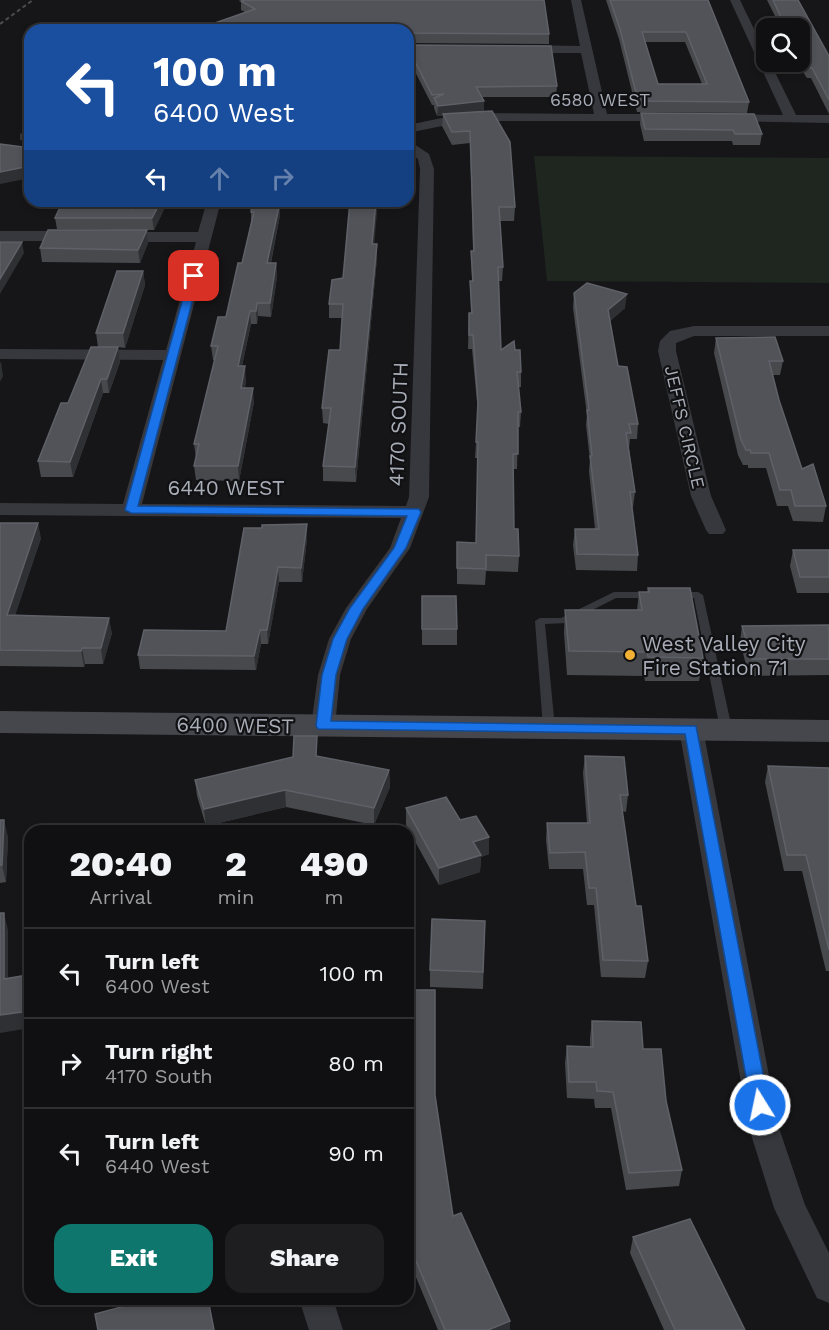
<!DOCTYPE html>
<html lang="en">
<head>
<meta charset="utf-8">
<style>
  :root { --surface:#101012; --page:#1e1e20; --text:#f1f3f6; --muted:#9c9d9f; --line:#303032; --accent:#0f766e }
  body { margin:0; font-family:"Work Sans",sans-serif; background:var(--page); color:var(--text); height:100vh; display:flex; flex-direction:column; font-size:22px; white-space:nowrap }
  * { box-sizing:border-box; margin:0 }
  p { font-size:20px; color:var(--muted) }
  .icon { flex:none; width:33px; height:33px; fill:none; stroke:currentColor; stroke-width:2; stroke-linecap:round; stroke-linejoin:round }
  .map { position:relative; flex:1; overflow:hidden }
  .sheet { position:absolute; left:24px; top:825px; width:390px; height:480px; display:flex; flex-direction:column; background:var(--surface); border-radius:18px; box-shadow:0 3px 9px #0003,0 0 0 2px var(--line) }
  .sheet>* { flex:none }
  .guide { position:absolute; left:24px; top:24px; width:390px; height:183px; border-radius:18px; box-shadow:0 3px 9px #0003,0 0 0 2px var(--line); background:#1a4fa0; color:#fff; overflow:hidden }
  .fabs { position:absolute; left:756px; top:18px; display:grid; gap:12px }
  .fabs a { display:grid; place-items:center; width:54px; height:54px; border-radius:12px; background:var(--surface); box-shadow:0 3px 9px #0003,0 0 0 2px var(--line); font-size:30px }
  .pin { position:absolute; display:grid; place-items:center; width:51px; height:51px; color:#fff; margin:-26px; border-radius:12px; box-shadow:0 3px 9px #0006 }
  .me { position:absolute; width:66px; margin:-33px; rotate:350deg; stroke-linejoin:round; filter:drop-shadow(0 0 4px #0008) }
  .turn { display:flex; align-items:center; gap:21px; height:126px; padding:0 30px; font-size:27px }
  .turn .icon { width:78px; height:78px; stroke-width:2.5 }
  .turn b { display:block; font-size:42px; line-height:51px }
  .lanes { display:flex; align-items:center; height:57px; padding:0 30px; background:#0003; justify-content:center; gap:30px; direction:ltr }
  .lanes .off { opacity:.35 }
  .eta { display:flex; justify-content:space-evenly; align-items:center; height:102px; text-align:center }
  .eta b { font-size:36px; font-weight:800; line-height:42px }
  .cta { display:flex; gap:12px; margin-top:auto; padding:12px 30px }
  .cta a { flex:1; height:69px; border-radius:18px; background:var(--accent); color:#fff; font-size:24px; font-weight:800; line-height:69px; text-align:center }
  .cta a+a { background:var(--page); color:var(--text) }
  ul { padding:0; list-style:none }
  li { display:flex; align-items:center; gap:18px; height:90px; padding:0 30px; border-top:2px solid var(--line) }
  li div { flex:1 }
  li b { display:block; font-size:22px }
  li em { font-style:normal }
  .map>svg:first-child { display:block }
  .green { fill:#1e261f }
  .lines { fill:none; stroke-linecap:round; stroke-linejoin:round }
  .lane { fill:#37383d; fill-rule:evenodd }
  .street { fill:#37383d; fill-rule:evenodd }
  .secondary { fill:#45474d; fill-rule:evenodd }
  .rail { stroke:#4a4c52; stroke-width:2; stroke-dasharray:4 3; stroke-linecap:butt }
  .wall { fill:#47494d; fill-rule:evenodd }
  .shaded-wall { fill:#2f3033 }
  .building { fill:#525359; stroke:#5f6168; stroke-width:1.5; fill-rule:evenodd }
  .route { fill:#1a73e8; stroke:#114b97; stroke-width:1.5 }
  .poi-dot { fill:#f2b134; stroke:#111113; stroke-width:2 }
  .labels { text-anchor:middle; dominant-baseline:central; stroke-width:4.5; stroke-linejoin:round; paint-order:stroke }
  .far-street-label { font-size:18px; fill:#a8adb8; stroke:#111113 }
  .street-label { font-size:21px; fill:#a8adb8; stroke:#111113 }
  .poi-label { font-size:21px; fill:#a8adb8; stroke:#111113; text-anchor:start }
</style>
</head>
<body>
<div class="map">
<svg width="829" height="1330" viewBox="0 0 829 1330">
  <rect width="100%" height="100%" fill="#161618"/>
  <polygon class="green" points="534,156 829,158 829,283 547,281"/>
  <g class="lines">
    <g class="lane">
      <polygon points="614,592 652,592 657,595 652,598 616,598 567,623 545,624 555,728 549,732 545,731 543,728 535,621 540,618 561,618"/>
      <polygon points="679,592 698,592 703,595 732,729 730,732 726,733 720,729 694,598 675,597 674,595"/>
    </g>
    <g class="street">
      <polygon points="571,0 581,0 607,114 672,114 679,118 677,121 466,121 408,133 408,125 466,113 594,114 581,53 523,53 517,49 523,45 580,46"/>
      <polygon points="730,0 740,0 766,54 766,62 770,62 796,115 829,115 829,123 721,121 719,118 726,114 783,115"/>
      <polygon points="30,129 30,140 20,140 20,134"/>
      <polygon points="408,140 429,154 434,169 429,497 410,548 367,609 351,639 340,675 335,726 331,732 323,734 315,732 311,726 318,675 329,639 346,608 390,548 401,518 0,515 0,503 123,504 163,360 0,359 0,349 166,350 196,242 119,242 111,237 119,232 198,232 207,201 221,201 142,504 406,506 409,497 420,169 418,159 408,151"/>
      <polygon points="0,231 77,231 85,236 77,241 0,241"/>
      <polygon points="694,326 829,326 829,336 694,336 676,343 676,351 711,496 726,530 723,534 709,534 706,530 691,496 658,351 660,341 670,331"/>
      <polygon points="691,721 699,723 703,729 779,1128 805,1205 829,1253 829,1303 817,1298 774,1208 749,1128 679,729 683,723"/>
      <polygon points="299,1299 333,1299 343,1330 309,1330"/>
    </g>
    <polygon class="secondary" points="0,711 829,720 829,742 0,733"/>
    <polyline class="rail" points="0,24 33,0"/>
  </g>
  <g class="wall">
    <path d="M 606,0 L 708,0 L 749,102 L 747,113 L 637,112 L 619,39 ZM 645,42 L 685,42 L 702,84 L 658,84 Z"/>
    <polygon points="767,0 798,0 829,56 829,114 811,78 807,78 796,62 800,62 800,28 781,28"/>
    <polygon points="241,1 549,34 549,44 408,43 408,30 245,12 241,10"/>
    <polygon points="408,45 557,86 556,97 482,97 484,101 484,111 515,207 514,221 500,221 503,267 502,281 499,281 501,350 515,350 521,372 521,387 518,387 521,412 520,427 518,427 517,469 513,469 514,529 519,556 518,572 486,571 485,585 457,584 457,542 476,543 478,458 475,458 478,413 472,349 468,349 469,313 471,313 470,281 472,281 471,251 473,251 470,143 452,145 442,126 443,116 437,116 434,108 434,105 432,105 408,58"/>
    <polygon points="641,113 762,134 760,145 733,145 732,141 644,141 640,124"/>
    <polygon points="168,201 154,230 57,229 55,218 131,209"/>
    <polygon points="252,201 280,201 280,215 271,263 276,263 277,277 271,317 258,316 257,324 251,324 242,366 246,380 245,388 254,402 239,481 196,480 194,466 196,458 194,444 215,360 213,360 211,346 226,317 242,263 251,222 251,212"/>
    <polygon points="147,230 148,243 140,263 42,262 40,248"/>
    <polygon points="374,244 377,258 356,482 323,481 323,466 329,424 323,423 322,408 340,350 342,318 329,318 329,304 343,278"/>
    <polygon points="143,271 145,285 125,348 118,347 120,362 109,393 103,393 73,477 41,477 38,461 68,403 98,347 96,333"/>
    <polygon points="574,293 625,308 610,321 618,366 638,424 637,439 630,439 629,448 635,492 633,507 632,507 638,555 637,571 576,570 573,545 575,529 595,529 589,471 590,460 586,425 587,415 573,308"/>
    <polygon points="716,338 783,361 780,375 773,375 779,400 802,469 826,506 823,522 793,521 788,506 777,506 766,468 748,468 748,465 743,465 738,455 714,353"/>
    <polygon points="0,523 41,538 15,615 112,633 103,664 85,664 84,667 0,666"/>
    <polygon points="307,524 307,539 302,582 279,582 268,644 261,644 256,670 140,669 138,655 226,631 262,528"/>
    <polygon points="793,550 829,550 829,593 797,593 790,566"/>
    <polygon points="648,588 703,658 699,681 645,681 644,676 567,675 564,633 565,610 637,610 639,592 647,592"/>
    <polygon points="422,596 457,629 457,645 422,645"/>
    <polygon points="829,625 829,675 749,676 740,642 742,626"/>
    <polygon points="317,756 389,770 390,787 374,825 286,807 206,826 197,796 195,780"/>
    <polygon points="585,756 628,795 626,812 622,811 636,906 648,961 645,978 601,977 594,905 587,905 583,869 549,869 546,840 547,823 587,823 583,773"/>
    <polygon points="768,766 829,768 829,971 826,971 802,871 784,871 765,782"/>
    <polygon points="406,808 460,820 489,837 489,854 481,857 480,872 439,885 406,825"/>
    <polygon points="0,820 8,837 6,882 0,883"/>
    <polygon points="485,921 483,989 430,987 430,970"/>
    <polygon points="408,990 435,1095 453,1216 510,1330 438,1330 408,1258"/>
    <polygon points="592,1021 643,1049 666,1101 682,1170 679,1186 626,1190 611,1108 595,1108 594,1099 567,1098 565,1063 567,1046 590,1047 590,1038"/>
    <polygon points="633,1237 745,1330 664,1330 630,1253"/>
  </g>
  <g class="shaded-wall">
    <polygon points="484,101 484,111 443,114 443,116 437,116 438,106"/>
    <polygon points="30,166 30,178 0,184 0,172"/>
    <polygon points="161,201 168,201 154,230 152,218"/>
    <polygon points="376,201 378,201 373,258 372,244"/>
    <polygon points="280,202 280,215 268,276 267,263"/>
    <polygon points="147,230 148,243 140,263 138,250"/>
    <polygon points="22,242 24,253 0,294 0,279"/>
    <polygon points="377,244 377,258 356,482 355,467"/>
    <polygon points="276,263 277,277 271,317 270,303"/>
    <polygon points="143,271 145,285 125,348 123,333"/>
    <polygon points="627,294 625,308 606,324 608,310"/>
    <polygon points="257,303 258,316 257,324 256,311"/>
    <polygon points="250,311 251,324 239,380 238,366"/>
    <polygon points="118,347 120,362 109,393 107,379"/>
    <polygon points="1,362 3,376 0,382 0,363"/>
    <polygon points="245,366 246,380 242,402 241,388"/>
    <polygon points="101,379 103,393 73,477 70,462"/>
    <polygon points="253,388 254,402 239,481 238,466"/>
    <polygon points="38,523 41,538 10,631 7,615"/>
    <polygon points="307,524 307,539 302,582 301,568"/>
    <polygon points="278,567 279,582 268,644 267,630"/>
    <polygon points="109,618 112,633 103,664 101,648"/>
    <polygon points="260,630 261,644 256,670 254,656"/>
    <polygon points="82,648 85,664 84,667 81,651"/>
    <polygon points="389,770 390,787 374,825 374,808"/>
    <polygon points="285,790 286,807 206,826 204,809"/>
    <polygon points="4,820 8,837 6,882 2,865"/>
    <polygon points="489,837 489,854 481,857 480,872 439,885 439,868 473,842"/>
    <polygon points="4,913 8,930 8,996 4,979"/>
    <polygon points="28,975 30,983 30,1028 0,1033 0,1015"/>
    <polygon points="510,1321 510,1330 488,1330"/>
  </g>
  <g class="building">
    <polygon points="246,0 544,0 549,34 408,33 408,30 195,30 255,9 241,1"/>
    <path d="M 610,0 L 708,0 L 749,102 L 638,101 L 620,29 ZM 642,32 L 686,32 L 707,84 L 658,84 Z"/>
    <polygon points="773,0 798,0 829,56 829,100 812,68 808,68 800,56 800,28 786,28"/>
    <polygon points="408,45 551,46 557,86 476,87 484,101 438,106 434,98 444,94 432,95 408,48"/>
    <polygon points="492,111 510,142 515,207 499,207 503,267 498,267 501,350 514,341 515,350 520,350 521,372 517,372 521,412 518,412 518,454 513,454 514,529 518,529 519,556 486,555 486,569 457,568 457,542 476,543 478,442 476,442 478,402 473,335 469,335 469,313 472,313 470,281 473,281 471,251 474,251 470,131 452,132 443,114"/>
    <polygon points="641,113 754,114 762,134 735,134 733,130 645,129"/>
    <polygon points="0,144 30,148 30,166 0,172"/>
    <polygon points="63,201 124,201 131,209 134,201 161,201 152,218 55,218"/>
    <polygon points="252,201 276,201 276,202 280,202 267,263 276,263 270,303 257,303 256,311 250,311 238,366 245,366 241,388 253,388 238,466 194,466 199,444 194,444 218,346 211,346 218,317 226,317 238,263 242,263 254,212 251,212"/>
    <polygon points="350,201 376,201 372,244 377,244 355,467 323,466 331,408 322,408 329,350 340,350 343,304 329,304 332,280 343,278"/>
    <polygon points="48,230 147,230 138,250 40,248"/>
    <polygon points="0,242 22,242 0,279"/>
    <polygon points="117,271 143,271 123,333 96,333"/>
    <polygon points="587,283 627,294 608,310 618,366 627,367 638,424 629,424 631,433 626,433 635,492 630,492 638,555 577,554 575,529 599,529 590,456 592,456 587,410 589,410 574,293"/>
    <polygon points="775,337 783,361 769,361 779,400 802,469 813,464 826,506 795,506 791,490 780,490 769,453 751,453 750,450 746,450 741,440 716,338"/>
    <polygon points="91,347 118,347 107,379 101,379 70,462 38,461 61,403 68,403"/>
    <polygon points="0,523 38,523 7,615 109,618 101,648 82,648 81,651 0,650"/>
    <polygon points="307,524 301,568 278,567 267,630 260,630 254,656 138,655 144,630 226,631 244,528 262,528 262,525"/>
    <polygon points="793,550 829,550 829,577 800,577"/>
    <polygon points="648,588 690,588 703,658 648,657 647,652 569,651 565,610 642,610 639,592 649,592"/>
    <polygon points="422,596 456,596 457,629 422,629"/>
    <polygon points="829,625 829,659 752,659 742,626"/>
    <polygon points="294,736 317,736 316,756 389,770 374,808 285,790 204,809 195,780 293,757"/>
    <polygon points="585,756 624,757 628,795 620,795 636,906 641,906 648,961 603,960 596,888 589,888 585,852 550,853 547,823 590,823"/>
    <polygon points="768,766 829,768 829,950 806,855 787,855"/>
    <polygon points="446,797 460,820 476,816 489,837 473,842 481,855 439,868 406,808"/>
    <polygon points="0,820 4,820 2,865 0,865"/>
    <polygon points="146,826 170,831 143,831"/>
    <polygon points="0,913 4,913 4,979 28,975 29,1011 0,1015"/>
    <polygon points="432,919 485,921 483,972 430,970"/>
    <polygon points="408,990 435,990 435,1095 453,1216 461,1213 510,1321 488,1330 445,1330 408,1242"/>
    <polygon points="592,1021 641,1022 643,1049 661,1049 666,1101 682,1170 629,1173 613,1092 597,1091 596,1082 569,1082 567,1046 593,1047"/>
    <polygon points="690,1219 745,1330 675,1330 633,1237"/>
    <polygon points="151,1299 208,1299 214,1330 98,1330 95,1314"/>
  </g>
  <polygon class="route" points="194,273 199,276 138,506 419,509 421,512 406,548 363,609 347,639 336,675 331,721 696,726 769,1105 766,1111 760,1113 753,1111 751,1105 685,734 318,729 316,726 322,675 333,639 350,608 394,548 407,516 131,513 125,510 189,276"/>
  <circle class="poi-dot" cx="630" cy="655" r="6"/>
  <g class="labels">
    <g class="far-street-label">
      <text x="600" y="99">6580 WEST</text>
      <text transform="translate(685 427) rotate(77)">JEFFS CIRCLE</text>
    </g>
    <g class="street-label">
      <text transform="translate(398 424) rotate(-88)">4170 SOUTH</text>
      <text x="226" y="487">6440 WEST</text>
      <text transform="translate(235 725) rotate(1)">6400 WEST</text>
    </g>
    <g class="poi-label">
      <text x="642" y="643">West Valley City<tspan x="642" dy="24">Fire Station 71</tspan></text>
    </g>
  </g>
</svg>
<div class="fabs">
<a><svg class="icon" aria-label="search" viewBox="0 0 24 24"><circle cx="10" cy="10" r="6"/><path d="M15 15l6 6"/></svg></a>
</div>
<div class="pin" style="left:194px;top:276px;background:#d93025"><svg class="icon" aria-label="arrive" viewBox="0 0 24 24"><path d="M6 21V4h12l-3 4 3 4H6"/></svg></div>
<svg class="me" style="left:760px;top:1105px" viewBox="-20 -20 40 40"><circle r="17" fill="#1a73e8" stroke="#fff" stroke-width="3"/><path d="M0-11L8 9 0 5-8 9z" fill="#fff"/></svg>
<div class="guide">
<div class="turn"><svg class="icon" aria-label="left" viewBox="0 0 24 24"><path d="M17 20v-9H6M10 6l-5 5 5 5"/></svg><div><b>100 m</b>6400 West</div></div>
<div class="lanes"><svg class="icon" aria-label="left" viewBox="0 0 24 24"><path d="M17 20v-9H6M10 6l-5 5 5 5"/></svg><svg class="icon off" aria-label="ahead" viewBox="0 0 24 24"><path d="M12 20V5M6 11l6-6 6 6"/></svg><svg class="icon off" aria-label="right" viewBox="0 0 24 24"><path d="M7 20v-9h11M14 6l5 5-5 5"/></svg></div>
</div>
<section class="sheet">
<div class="eta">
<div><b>20:40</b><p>Arrival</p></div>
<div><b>2</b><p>min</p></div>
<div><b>490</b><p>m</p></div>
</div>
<ul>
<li><svg class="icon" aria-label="left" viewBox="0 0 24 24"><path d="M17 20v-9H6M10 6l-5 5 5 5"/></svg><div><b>Turn left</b><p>6400 West</p></div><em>100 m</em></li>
<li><svg class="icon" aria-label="right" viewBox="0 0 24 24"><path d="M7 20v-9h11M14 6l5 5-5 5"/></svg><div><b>Turn right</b><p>4170 South</p></div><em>80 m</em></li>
<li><svg class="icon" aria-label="left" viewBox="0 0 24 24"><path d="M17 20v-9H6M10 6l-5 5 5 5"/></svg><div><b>Turn left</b><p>6440 West</p></div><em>90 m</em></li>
</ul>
<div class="cta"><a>Exit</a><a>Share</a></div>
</section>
</div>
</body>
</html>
